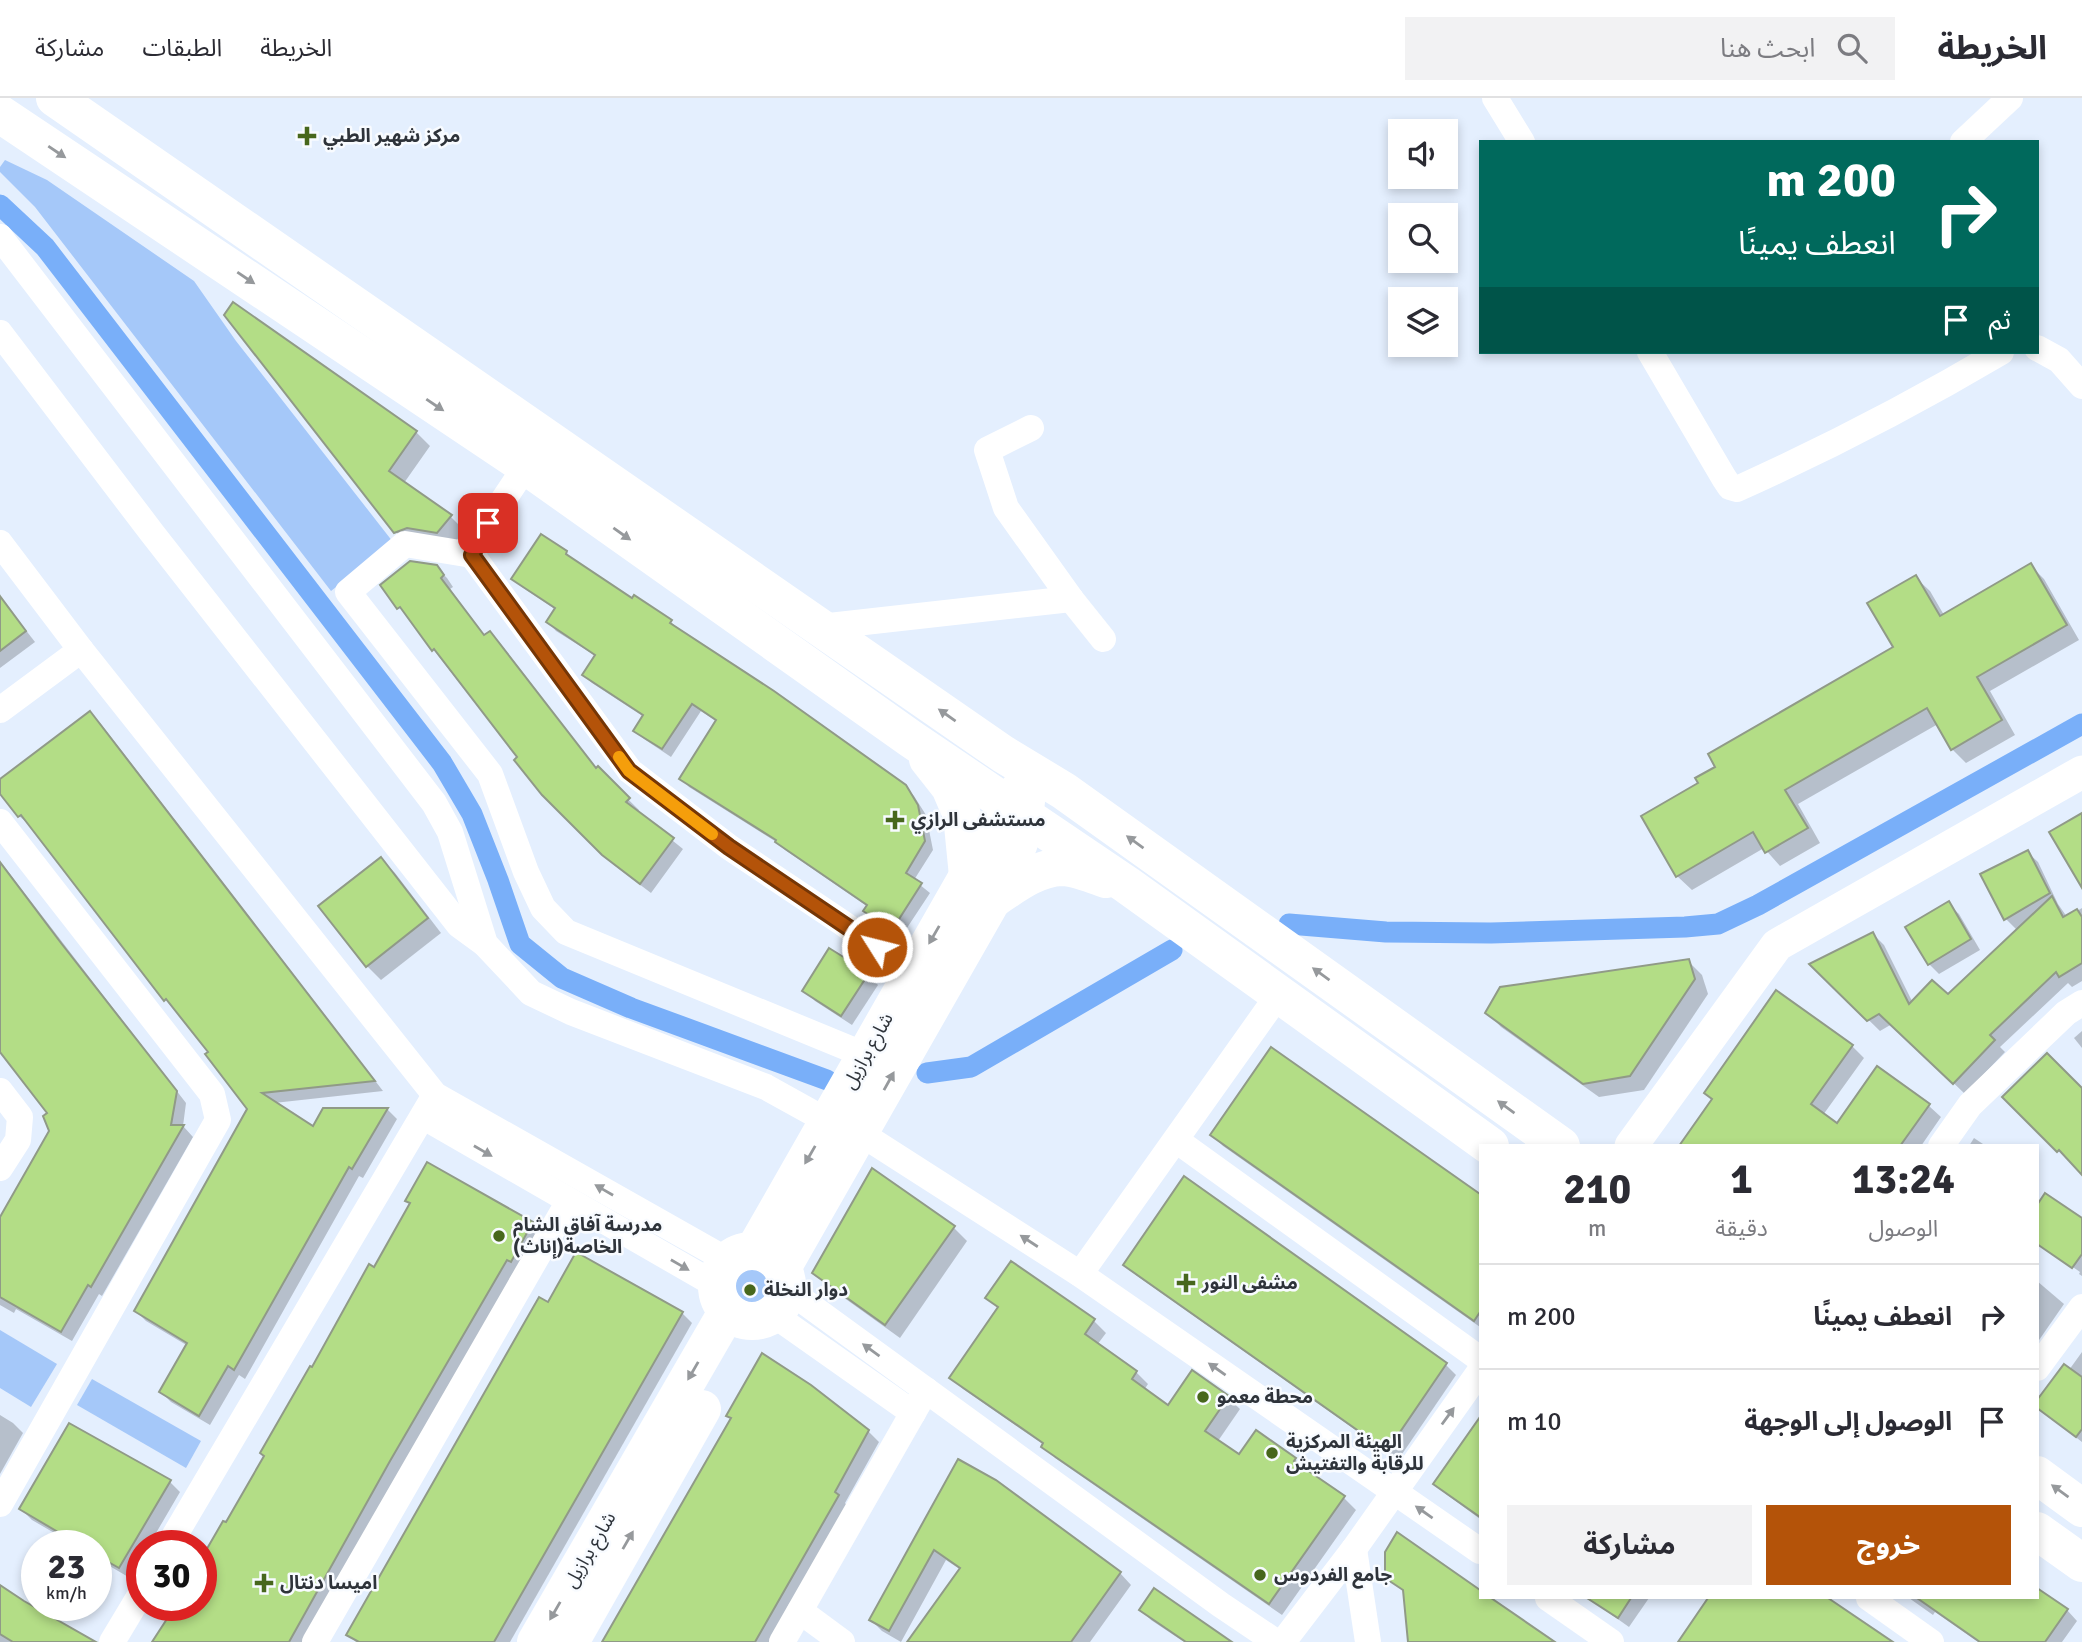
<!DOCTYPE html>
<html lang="ar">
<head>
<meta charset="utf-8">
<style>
  :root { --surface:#fff; --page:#f2f2f3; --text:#2b2b33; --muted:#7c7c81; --line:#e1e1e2; --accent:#b45309 }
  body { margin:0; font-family:Signika,"Noto Sans Arabic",sans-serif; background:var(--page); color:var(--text); direction:rtl; height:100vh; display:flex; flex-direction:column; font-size:26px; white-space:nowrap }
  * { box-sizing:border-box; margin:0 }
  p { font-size:23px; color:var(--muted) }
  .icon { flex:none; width:38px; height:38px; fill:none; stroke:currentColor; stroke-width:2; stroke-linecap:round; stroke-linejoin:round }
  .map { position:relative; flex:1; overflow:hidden; direction:ltr }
  .panel { position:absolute; left:1479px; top:1046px; width:560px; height:455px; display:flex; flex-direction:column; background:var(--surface); border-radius:0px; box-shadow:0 4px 10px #0003; direction:rtl }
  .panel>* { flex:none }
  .hud { position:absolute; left:1479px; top:42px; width:560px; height:214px; border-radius:0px; box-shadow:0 4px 10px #0003; direction:rtl; background:#00695c; color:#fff; overflow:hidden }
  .buttons { position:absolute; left:1388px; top:21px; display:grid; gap:14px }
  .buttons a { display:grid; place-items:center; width:70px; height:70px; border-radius:0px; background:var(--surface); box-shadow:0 4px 10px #0003; font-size:35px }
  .speed { position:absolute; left:21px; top:1432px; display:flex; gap:14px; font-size:35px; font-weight:700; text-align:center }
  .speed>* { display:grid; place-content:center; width:91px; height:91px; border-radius:50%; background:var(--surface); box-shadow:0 4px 10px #0003; line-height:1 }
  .speed small { font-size:18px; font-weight:400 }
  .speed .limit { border:10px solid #d22; background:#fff; color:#111 }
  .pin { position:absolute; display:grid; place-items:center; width:60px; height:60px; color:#fff; margin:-30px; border-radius:14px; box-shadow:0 4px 10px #0006 }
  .me { position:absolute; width:77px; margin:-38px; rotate:306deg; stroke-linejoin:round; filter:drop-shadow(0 0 5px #0008) }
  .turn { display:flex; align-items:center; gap:24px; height:147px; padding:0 28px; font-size:32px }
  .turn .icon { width:91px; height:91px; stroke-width:2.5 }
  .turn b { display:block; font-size:49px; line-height:60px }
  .then { display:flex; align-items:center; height:66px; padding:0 28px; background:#0003; gap:14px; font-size:26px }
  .eta { display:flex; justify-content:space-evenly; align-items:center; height:119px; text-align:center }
  .eta b { font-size:42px; font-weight:700; line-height:49px }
  .cta { display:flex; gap:14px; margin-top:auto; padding:14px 28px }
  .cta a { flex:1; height:80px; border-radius:0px; background:var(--accent); color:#fff; font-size:28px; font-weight:700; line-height:80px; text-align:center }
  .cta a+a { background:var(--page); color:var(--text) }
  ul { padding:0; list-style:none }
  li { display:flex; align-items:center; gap:21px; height:105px; padding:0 28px; border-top:2px solid var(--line) }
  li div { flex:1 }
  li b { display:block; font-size:26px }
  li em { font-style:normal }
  header { display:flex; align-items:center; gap:42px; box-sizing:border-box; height:98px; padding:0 35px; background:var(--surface); border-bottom:2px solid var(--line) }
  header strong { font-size:33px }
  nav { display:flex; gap:38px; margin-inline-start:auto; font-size:24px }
  .search { width:490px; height:63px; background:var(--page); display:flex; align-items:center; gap:18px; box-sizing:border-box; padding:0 24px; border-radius:0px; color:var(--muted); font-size:26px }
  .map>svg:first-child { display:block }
  .green { fill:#a5c8f9 }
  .shadow { fill:#0003 }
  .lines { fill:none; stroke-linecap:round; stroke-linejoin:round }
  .canal { stroke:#79aff9; stroke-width:21 }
  .building { fill:#b3dd86; stroke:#909a87; stroke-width:2 }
  .minor { stroke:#fff; stroke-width:26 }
  .major { stroke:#fff; stroke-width:33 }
  .highway { stroke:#fff; stroke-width:38 }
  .oneway { fill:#96999c }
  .route-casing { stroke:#753606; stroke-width:18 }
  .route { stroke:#b45309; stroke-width:12 }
  .slow { stroke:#f59e0b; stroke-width:12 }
  .poi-dot { fill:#47671c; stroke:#f8fbff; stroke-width:2.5 }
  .labels { text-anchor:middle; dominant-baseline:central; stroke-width:5; stroke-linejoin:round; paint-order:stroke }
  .poi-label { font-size:19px; font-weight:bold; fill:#2e333a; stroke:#f8fbff; text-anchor:start }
  .street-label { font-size:19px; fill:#2e333a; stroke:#f8fbff }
</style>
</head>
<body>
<header>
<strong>الخريطة</strong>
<div class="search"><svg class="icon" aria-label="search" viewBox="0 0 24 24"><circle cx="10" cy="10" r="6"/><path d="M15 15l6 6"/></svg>ابحث هنا</div>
<nav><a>الخريطة</a><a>الطبقات</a><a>مشاركة</a></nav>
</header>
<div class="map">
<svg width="2082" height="1544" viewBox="0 0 2082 1544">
  <rect width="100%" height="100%" fill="#e4effe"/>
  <g class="green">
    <polygon points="5,62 47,82 194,183 236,243 393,444 331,493 35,109 0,74 0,69"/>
    <circle cx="752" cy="1188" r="20"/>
    <polygon points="0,1232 57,1266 31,1309 0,1290"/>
    <polygon points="92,1281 201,1343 186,1370 77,1307"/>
  </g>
  <g class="shadow">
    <polygon points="227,216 416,334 430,348 404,385 450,418 464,432 452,449 410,448 395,433"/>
    <polygon points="566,455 576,464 632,502 671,524 680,533 905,689 914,698 926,717 933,752 914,782 930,795 901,839 874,821 865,813 868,809 785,752 778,745 689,689 681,680 717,624 701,613 671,659 644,641 635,632 644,619 592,585 584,577 596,558 556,533 548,524 556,512 522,489 514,481"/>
    <polygon points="2030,467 2044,481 2079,542 1990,593 2015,637 1966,665 1952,651 1938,626 1798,706 1820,745 1780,768 1764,750 1692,792 1677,778 1701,685 1895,550 1915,479 1930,493 1944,517"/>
    <polygon points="436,469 447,480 453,489 450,491 485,538 490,535 500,545 597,671 639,712 637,714 683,751 651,795 614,767 543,696 519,660 383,488"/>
    <polygon points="0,499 35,544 0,570"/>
    <polygon points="90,615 101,626 383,993 274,1005 314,1031 387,1011 397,1021 363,1080 359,1078 245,1281 239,1277 210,1327 171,1304 161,1294 188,1248 146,1223 136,1213 250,1011 210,955 166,902 31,728 19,718 0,693 0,684"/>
    <polygon points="2027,754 2038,764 2058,806 2067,819 2082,810 2082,883 2072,889 2068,885 2000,949 2005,954 1965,996 1892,926 1880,933 1812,867 1873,836 1884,847 1913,905 1948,899 2018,833 2006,821"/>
    <polygon points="381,761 395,775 441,835 381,882 367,868"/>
    <polygon points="0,763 186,1005 183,1028 193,1039 102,1198 99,1196 72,1243 16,1211 14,1215 0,1207 0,1123 51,1033 49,1015 0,951"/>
    <polygon points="1948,806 1959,816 1980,852 1939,876 1929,866"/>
    <polygon points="1688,863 1702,877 1708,896 1644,992 1599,999 1501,929 1487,914"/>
    <polygon points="867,876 878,887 852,927 815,903 805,892"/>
    <polygon points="2082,933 2082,950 2074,940"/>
    <polygon points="1852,948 1864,960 1823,1017 1837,1027 1929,1008 1941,1019 1921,1048 1681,1048 1713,1002 1706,995"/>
    <polygon points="1272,951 1480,1099 1480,1229 1223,1048 1212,1037"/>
    <polygon points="1974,1040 1986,1048 1969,1048"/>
    <polygon points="2037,1110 2082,1122 2082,1178 2079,1176 2080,1174 2037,1144"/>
    <polygon points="532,1126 542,1136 304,1544 154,1544 178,1507 201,1507 226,1427 313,1272 375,1171"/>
    <polygon points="953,1129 967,1143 900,1240 829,1189 815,1175"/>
    <polygon points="1125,1167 1445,1266 1456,1277 1398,1362 1136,1177"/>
    <polygon points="2037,1183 2064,1206 2037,1245"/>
    <polygon points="988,1200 1094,1223 1106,1235 1097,1247 1136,1274 1148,1286 1144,1292 1169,1309 1228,1300 1240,1311 1218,1343 1240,1358 1295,1361 1306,1373 1344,1400 1356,1412 1282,1517 1055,1360 1044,1347 963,1291 951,1279 999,1211"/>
    <polygon points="682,1215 692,1225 510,1544 356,1544 349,1536"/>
    <polygon points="2082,1254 2082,1344 2037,1309 2037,1305 2069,1272"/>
    <polygon points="0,1317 13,1325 23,1335 0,1376"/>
    <polygon points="1480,1323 1480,1421 1446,1396 1436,1386"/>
    <polygon points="868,1333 879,1344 845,1405 848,1409 770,1544 604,1544"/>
    <polygon points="959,1363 1120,1475 1131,1487 1090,1544 909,1544 961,1472 946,1462 901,1544 882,1533 871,1522"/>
    <polygon points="170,1384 180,1394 149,1447 142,1447 142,1460 130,1480 96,1460 96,1447 75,1447 32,1422 21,1411"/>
    <polygon points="0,1489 87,1544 0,1544"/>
    <polygon points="2037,1492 2067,1512 2077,1523 2062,1544 1978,1544 1935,1514 1933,1517 1909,1500 2037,1500"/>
    <polygon points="1588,1500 1649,1500 1629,1529"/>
    <polygon points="1710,1500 1824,1500 1888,1544 1680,1544"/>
    <polygon points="1141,1511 1228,1544 1184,1544 1151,1522"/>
  </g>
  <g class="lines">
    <g class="canal">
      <polyline points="0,107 45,149 442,665 472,716 498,782 520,846 562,880 631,910 827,982"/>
      <polyline points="1289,826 1386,834 1491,835 1685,829 1718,826 1758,807 2082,626"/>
      <polyline points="927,975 971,969 1172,852"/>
    </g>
  </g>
  <g class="building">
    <polygon points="233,204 417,333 389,373 452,417 437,435 407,430 394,435 224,217"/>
    <polygon points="541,436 567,453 566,456 632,500 634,497 672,522 670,525 774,593 906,687 918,707 925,743 906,775 922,785 892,832 863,813 867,807 775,744 776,742 679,681 716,622 692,606 662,651 633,633 643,617 582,577 595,557 546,524 555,510 511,481"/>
    <polygon points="410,463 437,467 444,477 441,480 484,537 490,533 596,670 598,668 630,700 626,704 674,740 640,786 602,757 542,697 514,662 517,659 434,551 432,553 400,509 397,511 380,487"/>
    <polygon points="2031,465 2067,527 1977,579 2002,622 1951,652 1927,610 1785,692 1808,730 1765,755 1753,734 1676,779 1641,718 1698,685 1695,680 1715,669 1708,656 1893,549 1867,505 1916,477 1940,518"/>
    <polygon points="0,498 26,533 0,553"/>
    <polygon points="90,613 375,983 262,995 313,1028 323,1010 388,1010 352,1071 349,1069 234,1272 228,1268 199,1318 159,1294 187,1245 134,1213 247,1011 205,956 208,954 166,901 164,903 21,717 18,719 0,696 0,681"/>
    <polygon points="2082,715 2082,790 2049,734"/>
    <polygon points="2028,752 2050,795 2004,822 1980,776"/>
    <polygon points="381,759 428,820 366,869 318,808"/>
    <polygon points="0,764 61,845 177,993 171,1027 184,1027 91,1189 88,1187 61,1234 0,1199 0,1119 49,1033 43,1018 47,1015 0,954"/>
    <polygon points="2052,798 2063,819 2077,811 2082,819 2082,865 2059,879 2056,874 1990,937 1995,942 1953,986 1879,916 1867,923 1809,866 1873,834 1909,906 1932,882 1948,896"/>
    <polygon points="1949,803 1971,841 1928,867 1905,829"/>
    <polygon points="829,850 869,875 841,918 802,893"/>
    <polygon points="1689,861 1695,881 1630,978 1583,986 1485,915 1500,889"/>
    <polygon points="1776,892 1853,947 1811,1006 1837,1025 1877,968 1930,1006 1900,1048 1679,1048 1712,1001 1704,995"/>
    <polygon points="1271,949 1480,1096 1480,1214 1474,1223 1210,1037"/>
    <polygon points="2047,955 2082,990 2082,1077 2059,1052 2057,1054 2002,999"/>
    <polygon points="427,1064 533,1124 511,1164 507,1162 390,1363 289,1544 152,1544 176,1507 201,1507 201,1461 223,1423 226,1424 264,1358 260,1355 310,1268 312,1269 369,1166 374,1169 410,1105 405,1103"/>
    <polygon points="872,1070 955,1128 885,1227 812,1175"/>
    <polygon points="1184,1078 1447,1265 1387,1353 1123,1167"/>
    <polygon points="2045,1095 2082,1120 2082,1156 2072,1170 2037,1146 2037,1107"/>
    <polygon points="576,1154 683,1214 494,1544 359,1544 346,1537 539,1199 548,1204"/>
    <polygon points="1011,1163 1095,1221 1085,1236 1137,1273 1132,1281 1168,1307 1192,1272 1229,1298 1205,1333 1239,1356 1256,1332 1296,1360 1294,1363 1345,1398 1269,1506 1041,1349 1043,1345 949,1280 998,1209 985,1200"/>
    <polygon points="762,1255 811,1287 869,1332 835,1394 839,1397 755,1544 602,1544 731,1320 726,1318"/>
    <polygon points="2064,1266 2082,1279 2082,1331 2076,1339 2037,1310 2037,1302"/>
    <polygon points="1480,1319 1480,1419 1433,1386"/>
    <polygon points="69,1325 171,1382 119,1470 96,1457 96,1447 80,1447 19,1411"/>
    <polygon points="958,1361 996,1382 1121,1474 1071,1544 907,1544 960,1470 934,1452 889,1533 869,1522"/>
    <polygon points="1397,1434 1480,1492 1480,1500 1491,1500 1555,1544 1408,1544 1403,1492 1385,1480 1385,1454"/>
    <polygon points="0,1487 24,1503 96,1544 13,1544 0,1536"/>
    <polygon points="1154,1490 1232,1544 1186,1544 1139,1512"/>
    <polygon points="2037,1490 2068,1511 2045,1544 1980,1544 1917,1500 2037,1500"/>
    <polygon points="1587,1500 1631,1500 1618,1520"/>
    <polygon points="1708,1500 1828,1500 1893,1544 1678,1544"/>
  </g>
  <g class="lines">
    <g class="minor">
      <polyline points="1495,0 1522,44"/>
      <polyline points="1963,44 2010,0"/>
      <polyline points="0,139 434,705 450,734 485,846 531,895 571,914 766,989 829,1024"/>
      <polyline points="0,235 152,435 459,827 485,846"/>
      <polyline points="2037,250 2059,262 2082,288"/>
      <path d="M 1650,254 L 1724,380 L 1730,389 L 1737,391 C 1828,350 1915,305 2001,254"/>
      <polyline points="526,368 488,425 472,457 630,673 729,749 841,824 913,875"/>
      <polyline points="0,445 81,552 435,997 727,1162"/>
      <polyline points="472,457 405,446 348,494 490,676 526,774 543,810 566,834 865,957"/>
      <polyline points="1071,501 1103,541"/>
      <polyline points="820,529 1071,501 1006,410 987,352 1031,330"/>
      <polyline points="0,612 81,552"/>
      <polyline points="0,724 212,996 218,1022 0,1406"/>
      <polyline points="0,993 20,1019 18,1042 0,1070"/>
      <polyline points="424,1019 716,1187"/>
      <polyline points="860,1035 1080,1176 1480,1453"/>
      <polyline points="1176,1042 1480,1261"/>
      <polyline points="1941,1048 1970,1007 2066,915 2082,905"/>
      <polyline points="1080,1176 1279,896"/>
      <polyline points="787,1191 1221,1507 1276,1544"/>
      <polyline points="774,1217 913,1315"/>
      <polyline points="2037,1270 2082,1209"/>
      <polyline points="169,1447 435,997"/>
      <polyline points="1354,1451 1368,1544"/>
      <polyline points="1548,1500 1611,1544"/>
      <polyline points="1869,1500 1931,1544"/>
      <polyline points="800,1513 842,1544"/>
      <polyline points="112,1544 142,1494"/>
      <polyline points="315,1544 569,1103"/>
      <polyline points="782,1544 926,1292"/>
      <polyline points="1283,1544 1354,1451 1480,1273"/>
    </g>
    <polyline class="major" points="1631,1048 1777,847 2082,674"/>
    <g class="highway">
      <polyline points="55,0 1003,656 1064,693 1561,1048"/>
      <polyline points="0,16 526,368 911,641 1127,787 1490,1048"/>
      <polyline points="928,661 950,689 962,717 968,778"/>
      <path d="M 992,802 C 1013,788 1035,770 1062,769 C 1076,769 1093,777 1106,781"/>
      <circle cx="752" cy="1188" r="35"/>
      <polyline points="754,1153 968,778 998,731 1026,704"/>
      <polyline points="782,1170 992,802 1019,745 1018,693"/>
      <polyline points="2037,1377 2082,1410"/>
      <polyline points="2037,1433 2082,1465"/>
      <polyline points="536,1544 727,1214"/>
      <polyline points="570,1544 702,1311"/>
    </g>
  </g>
  <defs><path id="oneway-solid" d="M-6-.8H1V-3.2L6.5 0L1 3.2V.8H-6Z" transform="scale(1.75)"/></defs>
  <g class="oneway">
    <use href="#oneway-solid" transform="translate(57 54) rotate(34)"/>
    <use href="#oneway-solid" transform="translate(246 180) rotate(34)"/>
    <use href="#oneway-solid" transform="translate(435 307) rotate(34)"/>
    <use href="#oneway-solid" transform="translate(622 436) rotate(35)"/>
    <use href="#oneway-solid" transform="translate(947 617) rotate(-145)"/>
    <use href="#oneway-solid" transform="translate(1135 744) rotate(-144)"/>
    <use href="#oneway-solid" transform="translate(934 837) rotate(120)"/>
    <use href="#oneway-solid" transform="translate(1321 876) rotate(-144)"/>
    <use href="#oneway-solid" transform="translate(889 983) rotate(-61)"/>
    <use href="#oneway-solid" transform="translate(1506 1009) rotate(-144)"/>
    <use href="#oneway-solid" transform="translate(483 1053) rotate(30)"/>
    <use href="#oneway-solid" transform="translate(810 1057) rotate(120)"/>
    <use href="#oneway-solid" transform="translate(604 1092) rotate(-150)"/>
    <use href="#oneway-solid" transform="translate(1029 1143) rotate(-147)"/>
    <use href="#oneway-solid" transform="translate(680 1167) rotate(30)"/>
    <use href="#oneway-solid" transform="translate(871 1252) rotate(-144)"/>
    <use href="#oneway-solid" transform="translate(1217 1271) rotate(-145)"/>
    <use href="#oneway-solid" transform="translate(693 1273) rotate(120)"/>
    <use href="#oneway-solid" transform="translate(1448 1318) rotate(-54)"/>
    <use href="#oneway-solid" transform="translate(2060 1393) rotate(-144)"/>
    <use href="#oneway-solid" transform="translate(1424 1414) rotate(-145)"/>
    <use href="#oneway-solid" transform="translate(628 1442) rotate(-60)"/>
    <use href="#oneway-solid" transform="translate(555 1513) rotate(120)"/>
  </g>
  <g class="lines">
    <defs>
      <polyline id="route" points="488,425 472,457 629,673 729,749 877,849"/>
    </defs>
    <use href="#route" class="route-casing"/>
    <use href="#route" class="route"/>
    <polyline class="slow" points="619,659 629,673 712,736"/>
  </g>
  <g class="poi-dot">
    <path d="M303.5 27.5h7v7h7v7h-7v7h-7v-7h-7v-7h7z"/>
    <path d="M891.5 711.5h7v7h7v7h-7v7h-7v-7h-7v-7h7z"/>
    <circle cx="499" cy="1138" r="7"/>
    <path d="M1182.5 1174.5h7v7h7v7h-7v7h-7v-7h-7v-7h7z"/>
    <circle cx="750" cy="1192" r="7"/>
    <circle cx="1203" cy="1299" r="7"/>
    <circle cx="1272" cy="1355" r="7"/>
    <circle cx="1260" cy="1477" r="7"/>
    <path d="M260.5 1474.5h7v7h7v7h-7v7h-7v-7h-7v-7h7z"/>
  </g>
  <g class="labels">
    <g class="poi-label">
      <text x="323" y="38">مركز شهير الطبي</text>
      <text x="911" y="722">مستشفى الرازي</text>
      <text x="513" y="1127">مدرسة آفاق الشام<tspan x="513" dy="22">الخاصة(إناث)</tspan></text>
      <text x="1202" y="1185">مشفى النور</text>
      <text x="764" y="1192">دوار النخلة</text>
      <text x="1217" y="1299">محطة معمو</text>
      <text x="1286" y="1344">الهيئة المركزية<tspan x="1286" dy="22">للرقابة والتفتيش</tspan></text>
      <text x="1274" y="1477">جامع الفردوس</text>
      <text x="280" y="1485">اميسا دنتال</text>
    </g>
    <g class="street-label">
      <text transform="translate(868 953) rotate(-61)">شارع برازيل</text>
      <text transform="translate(590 1452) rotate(-60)">شارع برازيل</text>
    </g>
  </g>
</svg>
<div class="buttons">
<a><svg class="icon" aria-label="sound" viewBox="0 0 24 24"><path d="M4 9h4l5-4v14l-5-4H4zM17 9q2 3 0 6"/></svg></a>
<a><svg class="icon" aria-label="search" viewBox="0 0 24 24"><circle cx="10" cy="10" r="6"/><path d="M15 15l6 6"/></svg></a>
<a><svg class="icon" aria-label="layers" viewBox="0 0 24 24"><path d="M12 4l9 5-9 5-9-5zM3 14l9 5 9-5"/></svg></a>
</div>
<div class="speed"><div>23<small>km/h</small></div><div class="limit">30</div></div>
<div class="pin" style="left:488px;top:425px;background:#d93025"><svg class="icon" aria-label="arrive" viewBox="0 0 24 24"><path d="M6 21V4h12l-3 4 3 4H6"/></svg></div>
<svg class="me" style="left:877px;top:849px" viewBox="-20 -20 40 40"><circle r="17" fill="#b45309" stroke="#fff" stroke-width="3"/><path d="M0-11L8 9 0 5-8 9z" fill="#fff"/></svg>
<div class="hud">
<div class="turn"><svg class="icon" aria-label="right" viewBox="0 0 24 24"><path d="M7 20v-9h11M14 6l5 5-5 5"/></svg><div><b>200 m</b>انعطف يمينًا</div></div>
<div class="then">ثم<svg class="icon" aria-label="arrive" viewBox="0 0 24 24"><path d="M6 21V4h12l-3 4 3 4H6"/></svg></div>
</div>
<section class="panel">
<div class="eta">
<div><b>13:24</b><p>الوصول</p></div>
<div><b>1</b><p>دقيقة</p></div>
<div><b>210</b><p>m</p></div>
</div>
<ul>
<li><svg class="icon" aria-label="right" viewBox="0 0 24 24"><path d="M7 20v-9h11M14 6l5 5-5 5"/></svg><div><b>انعطف يمينًا</b></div><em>200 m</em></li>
<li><svg class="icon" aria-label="arrive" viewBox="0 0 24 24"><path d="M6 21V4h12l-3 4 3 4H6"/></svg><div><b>الوصول إلى الوجهة</b></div><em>10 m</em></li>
</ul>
<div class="cta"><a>خروج</a><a>مشاركة</a></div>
</section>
</div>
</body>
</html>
